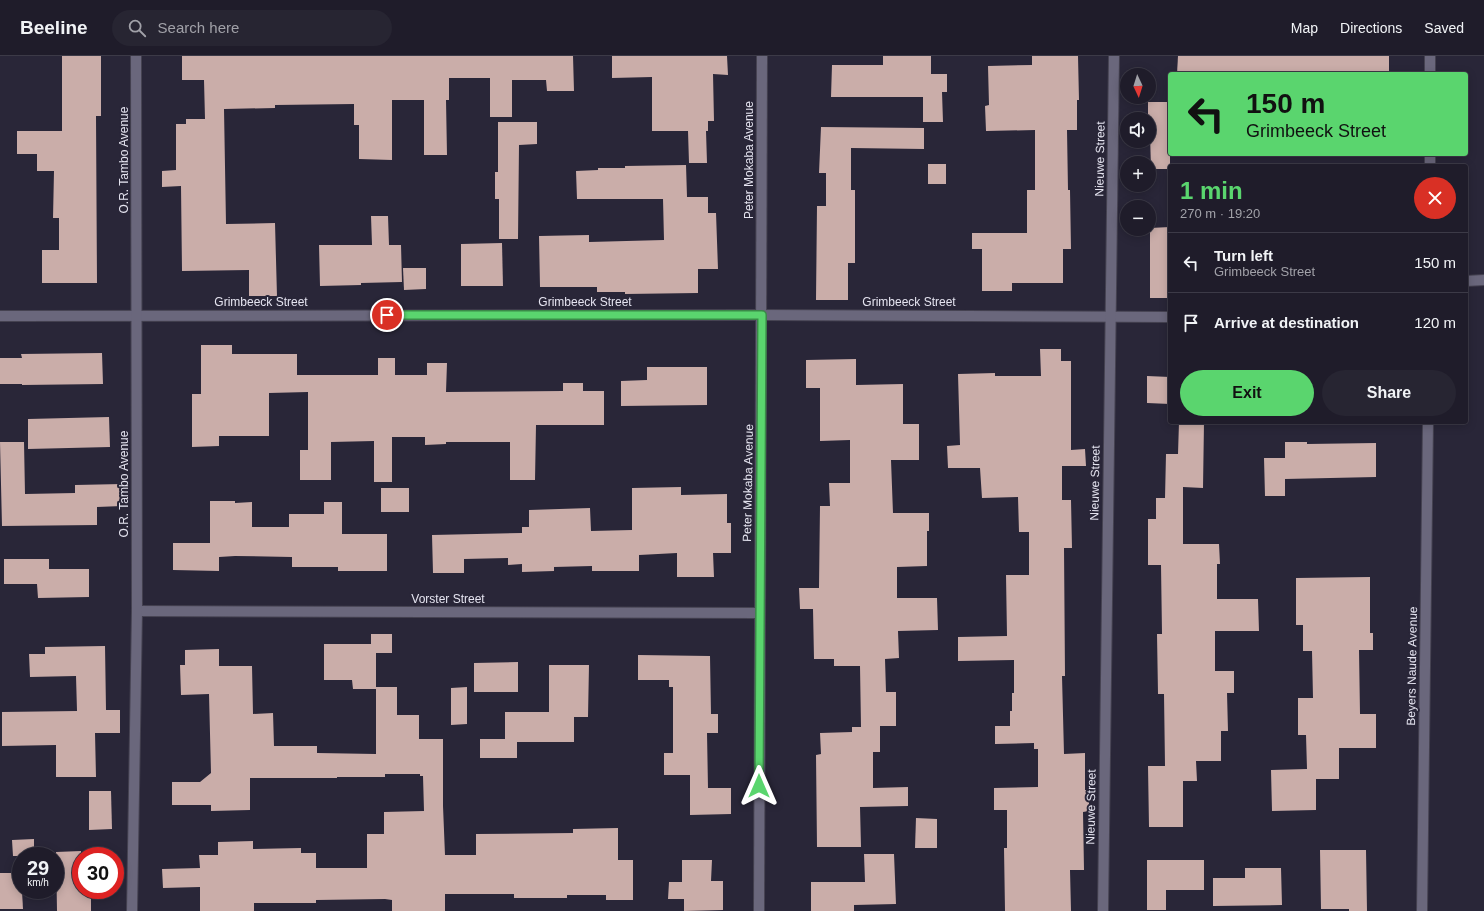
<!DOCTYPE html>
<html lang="en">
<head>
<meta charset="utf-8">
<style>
  :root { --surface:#1f1c2a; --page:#272532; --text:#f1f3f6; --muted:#a1a1a8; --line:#3c3a47; --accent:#5ad56e }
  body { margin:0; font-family:Arial,sans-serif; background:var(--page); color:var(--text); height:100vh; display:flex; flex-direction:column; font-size:15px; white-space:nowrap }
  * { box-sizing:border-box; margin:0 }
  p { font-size:13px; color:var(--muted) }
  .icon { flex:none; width:22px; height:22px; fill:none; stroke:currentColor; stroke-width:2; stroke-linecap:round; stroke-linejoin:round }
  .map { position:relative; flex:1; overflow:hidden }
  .sheet { position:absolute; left:1168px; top:108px; width:300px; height:260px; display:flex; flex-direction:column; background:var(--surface); border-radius:4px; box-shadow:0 2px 10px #0003,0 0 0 1px var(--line) }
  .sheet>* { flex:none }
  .hud { position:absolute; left:1168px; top:16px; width:300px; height:84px; border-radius:4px; box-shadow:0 2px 10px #0003,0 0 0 1px var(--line); background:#5ad56e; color:#111; overflow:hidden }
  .needle { width:26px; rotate:176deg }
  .buttons { position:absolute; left:1120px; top:12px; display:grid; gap:8px }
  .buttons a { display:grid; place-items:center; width:36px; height:36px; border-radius:50%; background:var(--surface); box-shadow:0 2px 10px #0003,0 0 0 1px var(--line); font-size:20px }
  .speed { position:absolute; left:12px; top:791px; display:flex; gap:8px; font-size:20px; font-weight:700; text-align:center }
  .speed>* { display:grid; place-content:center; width:52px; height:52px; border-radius:50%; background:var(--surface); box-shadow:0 2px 10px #0003,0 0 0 1px var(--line); line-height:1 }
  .speed small { font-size:10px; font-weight:400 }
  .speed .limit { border:6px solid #d22; background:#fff; color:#111 }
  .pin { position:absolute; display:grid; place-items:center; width:34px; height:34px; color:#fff; margin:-17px; border:2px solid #fff; border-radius:50%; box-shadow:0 1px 4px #0007 }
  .me { position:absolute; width:44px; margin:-22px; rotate:0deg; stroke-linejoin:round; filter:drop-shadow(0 0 3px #0008) }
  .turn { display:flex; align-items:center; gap:14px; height:84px; padding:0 12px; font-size:18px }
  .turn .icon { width:52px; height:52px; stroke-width:2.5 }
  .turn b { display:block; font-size:28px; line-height:34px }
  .round { display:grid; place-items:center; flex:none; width:42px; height:42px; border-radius:21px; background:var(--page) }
  .head { display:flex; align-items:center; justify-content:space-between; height:68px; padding:0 12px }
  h1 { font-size:24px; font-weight:700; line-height:30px; color:var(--accent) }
  .action { display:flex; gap:8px; margin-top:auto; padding:8px 12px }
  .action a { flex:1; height:46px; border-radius:24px; background:var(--accent); color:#111; font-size:16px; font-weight:700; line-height:46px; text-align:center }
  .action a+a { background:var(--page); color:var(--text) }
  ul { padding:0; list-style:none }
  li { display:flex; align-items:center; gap:12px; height:60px; padding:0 12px; border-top:1px solid var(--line) }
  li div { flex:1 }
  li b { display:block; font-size:15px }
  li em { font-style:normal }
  header { display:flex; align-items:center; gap:24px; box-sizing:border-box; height:56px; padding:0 20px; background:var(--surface); border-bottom:1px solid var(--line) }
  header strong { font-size:19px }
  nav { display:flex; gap:22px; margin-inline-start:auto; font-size:14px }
  .search { width:280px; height:36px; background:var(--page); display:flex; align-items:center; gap:10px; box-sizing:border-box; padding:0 14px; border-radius:22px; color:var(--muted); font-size:15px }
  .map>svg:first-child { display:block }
  .building { fill:#caada9 }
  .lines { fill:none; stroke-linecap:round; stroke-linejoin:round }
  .minor-casing { stroke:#454251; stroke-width:12 }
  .minor { stroke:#6a677c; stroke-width:10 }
  .route-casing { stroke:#3a8a48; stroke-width:10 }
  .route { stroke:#5ad56e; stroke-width:7 }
  .labels { text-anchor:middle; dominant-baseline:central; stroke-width:4; stroke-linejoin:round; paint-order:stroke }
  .street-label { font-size:12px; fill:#e5e4f0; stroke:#292638 }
</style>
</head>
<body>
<header>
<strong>Beeline</strong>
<div class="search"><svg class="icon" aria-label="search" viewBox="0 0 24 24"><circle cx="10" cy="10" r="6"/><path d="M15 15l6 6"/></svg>Search here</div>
<nav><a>Map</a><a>Directions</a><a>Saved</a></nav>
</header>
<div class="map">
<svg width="1484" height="855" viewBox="0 0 1484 855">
  <rect width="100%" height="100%" fill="#292638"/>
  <g class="building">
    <polygon points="62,0 101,0 101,60 96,60 97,227 42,227 42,194 59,194 59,162 53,162 54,115 37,115 37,98 17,98 17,75 62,75"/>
    <polygon points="182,0 573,0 574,35 547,35 546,24 512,24 512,61 490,61 490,22 449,22 449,44 446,44 447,99 424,99 424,44 392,44 392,104 359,103 359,69 354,69 354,48 275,49 275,52 224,53 226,168 275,167 277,240 249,240 249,214 182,215 181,130 162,131 162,115 176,114 176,68 186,68 186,63 205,63 204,24 182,24"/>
    <polygon points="612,0 727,0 728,19 713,18 714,65 708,65 708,75 706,75 707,107 689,107 688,75 652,75 652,21 612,22"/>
    <polygon points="883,0 931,0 931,18 947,18 947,36 942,36 943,66 923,66 923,41 831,41 832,9 883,9"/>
    <polygon points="1032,0 1078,0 1079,44 1077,44 1077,74 1067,74 1068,134 1070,134 1071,193 1063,193 1063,227 1012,227 1012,235 982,235 982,193 972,193 972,177 1027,177 1027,134 1035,134 1035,74 986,75 985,50 989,49 988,10 1032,9"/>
    <polygon points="1178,0 1389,0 1389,18 1177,18"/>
    <polygon points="1148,46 1170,46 1170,113 1151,113 1150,78 1149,78 1149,63 1148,63"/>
    <polygon points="498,66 537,66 537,88 519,89 518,183 499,183 499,143 495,143 495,116 498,116"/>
    <polygon points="821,71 924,72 924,93 851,92 851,134 855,134 855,207 848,207 848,244 816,244 817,150 826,150 826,117 819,117"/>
    <rect x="928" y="108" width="18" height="20"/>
    <polygon points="686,109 687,141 708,141 708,157 716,157 718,213 698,213 698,237 625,238 625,236 597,236 597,231 540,231 539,180 589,179 589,186 664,184 663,143 577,143 576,115 598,114 598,112 625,112 625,110"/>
    <polygon points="371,160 388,160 389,189 401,189 402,226 361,227 361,229 320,230 319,189 372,189"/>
    <polygon points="1170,171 1170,242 1150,242 1150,172"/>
    <polygon points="502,187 503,230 461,230 461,188"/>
    <polygon points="403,212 426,212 426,233 404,234"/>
    <polygon points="201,289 232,289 232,298 297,298 297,319 378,319 378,302 395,302 395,319 427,319 427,307 447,307 446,336 563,335 563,327 583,327 583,335 604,335 604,369 536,369 535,424 510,424 510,386 446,386 446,388 425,389 425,381 392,381 392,426 374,426 374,385 331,386 331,424 300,424 300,394 308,394 308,336 269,337 269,380 219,380 219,390 192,391 192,338 201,338"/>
    <polygon points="1040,293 1061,293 1061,305 1071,305 1071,394 1085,393 1086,410 1062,410 1062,444 1071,444 1072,492 1064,492 1065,620 1062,620 1064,698 1085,697 1085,734 1089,734 1089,755 1083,756 1084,814 1070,814 1071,855 1005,855 1004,792 1007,792 1007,754 994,754 994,732 1038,731 1038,693 1034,693 1034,687 995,688 995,670 1010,670 1010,655 1012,655 1012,637 1014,637 1014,604 958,605 958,581 1007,580 1006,519 1029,519 1029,476 1019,476 1018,441 982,442 980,412 948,412 947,390 960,389 958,318 995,317 995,320 1041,320"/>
    <polygon points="102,297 103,328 22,329 22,328 0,328 0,302 22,302 21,298"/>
    <polygon points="856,303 856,329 903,328 903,368 919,368 919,404 891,404 893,457 929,457 929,475 927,475 927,510 897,511 897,542 937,542 938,574 898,575 899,602 885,603 886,636 896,636 896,670 880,670 880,696 873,696 873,732 908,731 908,750 860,751 861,791 817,791 816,699 821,698 820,677 852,676 852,671 861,671 860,610 834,610 834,603 814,603 813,553 800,553 799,532 819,532 820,450 830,450 829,427 850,427 850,384 820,385 820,332 806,332 806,304"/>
    <polygon points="647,311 707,311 707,349 621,350 621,325 647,324"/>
    <polygon points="1147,320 1170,321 1170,348 1147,347"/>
    <polygon points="109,361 110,391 28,393 28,363"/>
    <polygon points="1179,366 1204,366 1203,432 1183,431 1183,488 1219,488 1220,508 1217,508 1217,543 1258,543 1259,575 1215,575 1215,615 1234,615 1234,637 1227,637 1228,675 1221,675 1221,705 1196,705 1197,725 1183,725 1183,771 1149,771 1148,710 1165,710 1164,638 1158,638 1157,578 1162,578 1161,509 1148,509 1148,463 1156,463 1156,442 1165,442 1166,398 1178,398"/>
    <polygon points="0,386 24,386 25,438 75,437 75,429 122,428 122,450 97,451 97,469 2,470"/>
    <polygon points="1285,386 1307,386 1307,388 1376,387 1376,421 1285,423 1285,440 1265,440 1264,402 1285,402"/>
    <polygon points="681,431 681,439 727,438 727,467 731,467 731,497 713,497 714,521 677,521 677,497 639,499 639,515 592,515 592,510 554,511 554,515 522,516 522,508 508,509 508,502 464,503 464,517 433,517 432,479 522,477 522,471 529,471 529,454 590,452 591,475 632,474 632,432"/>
    <rect x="381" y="432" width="28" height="24"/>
    <polygon points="210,445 235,445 235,447 252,446 252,471 289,471 289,458 324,458 324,446 342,446 342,478 387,478 387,515 338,515 338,511 292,511 292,501 235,500 219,501 219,515 173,514 173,487 210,487"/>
    <polygon points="4,503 49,503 49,513 89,513 89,541 38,542 37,528 4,528"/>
    <polygon points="1370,521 1370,577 1373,577 1373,594 1359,594 1360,658 1376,658 1376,692 1339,692 1339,723 1316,723 1316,754 1272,755 1271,714 1307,713 1306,679 1298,679 1298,642 1313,642 1312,595 1303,595 1303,569 1296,569 1296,522"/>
    <polygon points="371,578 392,578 392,597 376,597 376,633 353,633 352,624 324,624 324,588 371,588"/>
    <polygon points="105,590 106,654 120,654 120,677 95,677 96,721 56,721 56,689 2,690 2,656 77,655 76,620 30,621 29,598 45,598 45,591"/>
    <polygon points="219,593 219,610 252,610 253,658 273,657 274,690 317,690 317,697 376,698 376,631 397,631 397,659 419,659 419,683 443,683 443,750 445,799 476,799 476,778 573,777 573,773 618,772 618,804 633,804 633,844 606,844 606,839 567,839 567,842 514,842 514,838 445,838 445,855 392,855 392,844 385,843 316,844 316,847 254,847 254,855 200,855 200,831 163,832 162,813 200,812 199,799 218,799 218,786 253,785 253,793 301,792 301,797 316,797 316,812 367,812 367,778 384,778 384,756 424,755 423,720 420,720 420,718 385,718 385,721 337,721 337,722 250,722 250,754 211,755 211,749 172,749 172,726 200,726 211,717 209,638 181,639 180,609 185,609 185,594"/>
    <polygon points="638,599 710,600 711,658 718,658 718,677 707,677 708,732 731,732 731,758 690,759 690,719 664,719 664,697 673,697 673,631 669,631 669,624 638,624"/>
    <polygon points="518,606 518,636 474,636 474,607"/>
    <polygon points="549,609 589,609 588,661 574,661 574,686 517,686 517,702 480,702 480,683 505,683 505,656 549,656"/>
    <polygon points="467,631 467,668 451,669 451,632"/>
    <polygon points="89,735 111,735 112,773 89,774"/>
    <polygon points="916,762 937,763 937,792 915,792"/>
    <polygon points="34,783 34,800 13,800 12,784"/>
    <polygon points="1320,794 1366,794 1367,855 1349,855 1349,853 1321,853"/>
    <polygon points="81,795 81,834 91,834 91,855 57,855 56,796"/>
    <polygon points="864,798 894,798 896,848 854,849 854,855 811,855 811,826 865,826"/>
    <polygon points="682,804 712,804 711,825 723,825 723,854 684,855 684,843 668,843 669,826 682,826"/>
    <polygon points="1147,804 1204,804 1204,834 1166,834 1166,854 1147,854"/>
    <polygon points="1245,812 1281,812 1282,849 1213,850 1213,822 1245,822"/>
    <polygon points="0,817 21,817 23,853 0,853"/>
  </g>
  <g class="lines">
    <defs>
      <g id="minor">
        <polyline points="1430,18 1430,0"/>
        <polyline points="1430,110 1430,98"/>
        <polyline points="1466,225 1484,224"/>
        <polyline points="0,260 762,259 1170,261"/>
        <polyline points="137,555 759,557"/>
        <polyline points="132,855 137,555 136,0"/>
        <polyline points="759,855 762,0"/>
        <polyline points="1103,855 1114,0"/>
        <polyline points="1422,855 1428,366"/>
      </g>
    </defs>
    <use href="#minor" class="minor-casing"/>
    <use href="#minor" class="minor"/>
  </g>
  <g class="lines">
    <defs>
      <polyline id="route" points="387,259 762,259 759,730"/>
    </defs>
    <use href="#route" class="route-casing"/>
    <use href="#route" class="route"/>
  </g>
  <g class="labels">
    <g class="street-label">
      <text transform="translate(1100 103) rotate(-89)">Nieuwe Street</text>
      <text transform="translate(124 104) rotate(-90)">O.R. Tambo Avenue</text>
      <text transform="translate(749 104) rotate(-90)">Peter Mokaba Avenue</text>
      <text x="261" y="246">Grimbeeck Street</text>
      <text x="585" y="246">Grimbeeck Street</text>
      <text x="909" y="246">Grimbeeck Street</text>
      <text transform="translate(748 427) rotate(-89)">Peter Mokaba Avenue</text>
      <text transform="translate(1095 427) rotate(-89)">Nieuwe Street</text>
      <text transform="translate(124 428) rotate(-90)">O.R. Tambo Avenue</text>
      <text x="448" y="543">Vorster Street</text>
      <text transform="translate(1412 610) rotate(-89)">Beyers Naude Avenue</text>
      <text transform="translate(1091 751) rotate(-89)">Nieuwe Street</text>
    </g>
  </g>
</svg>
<div class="buttons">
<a><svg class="needle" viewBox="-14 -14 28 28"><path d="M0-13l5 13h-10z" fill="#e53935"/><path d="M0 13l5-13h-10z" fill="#a1a1a8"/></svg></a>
<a><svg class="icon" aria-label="sound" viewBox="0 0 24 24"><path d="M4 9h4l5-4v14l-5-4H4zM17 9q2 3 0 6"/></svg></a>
<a>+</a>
<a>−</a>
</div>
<div class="speed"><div>29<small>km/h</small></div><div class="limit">30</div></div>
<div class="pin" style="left:387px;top:259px;background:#d93025"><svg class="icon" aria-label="arrive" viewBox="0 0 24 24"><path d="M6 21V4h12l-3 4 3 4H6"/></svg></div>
<svg class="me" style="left:759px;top:730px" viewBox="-20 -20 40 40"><path d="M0-17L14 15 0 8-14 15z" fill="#5ad56e" stroke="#fff" stroke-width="4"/></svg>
<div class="hud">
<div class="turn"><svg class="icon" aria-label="left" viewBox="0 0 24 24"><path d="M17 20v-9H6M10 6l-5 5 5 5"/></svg><div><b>150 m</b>Grimbeeck Street</div></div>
</div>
<section class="sheet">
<div class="head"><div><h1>1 min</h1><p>270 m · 19:20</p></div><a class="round" style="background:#d93025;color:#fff"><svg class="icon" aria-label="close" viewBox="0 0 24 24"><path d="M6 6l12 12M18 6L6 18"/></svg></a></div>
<ul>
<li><svg class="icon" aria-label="left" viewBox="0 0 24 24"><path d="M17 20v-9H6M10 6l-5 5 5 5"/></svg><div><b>Turn left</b><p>Grimbeeck Street</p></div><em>150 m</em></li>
<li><svg class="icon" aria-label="arrive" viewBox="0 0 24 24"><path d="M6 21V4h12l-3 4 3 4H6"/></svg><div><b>Arrive at destination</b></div><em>120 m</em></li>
</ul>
<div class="action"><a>Exit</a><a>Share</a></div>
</section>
</div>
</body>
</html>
